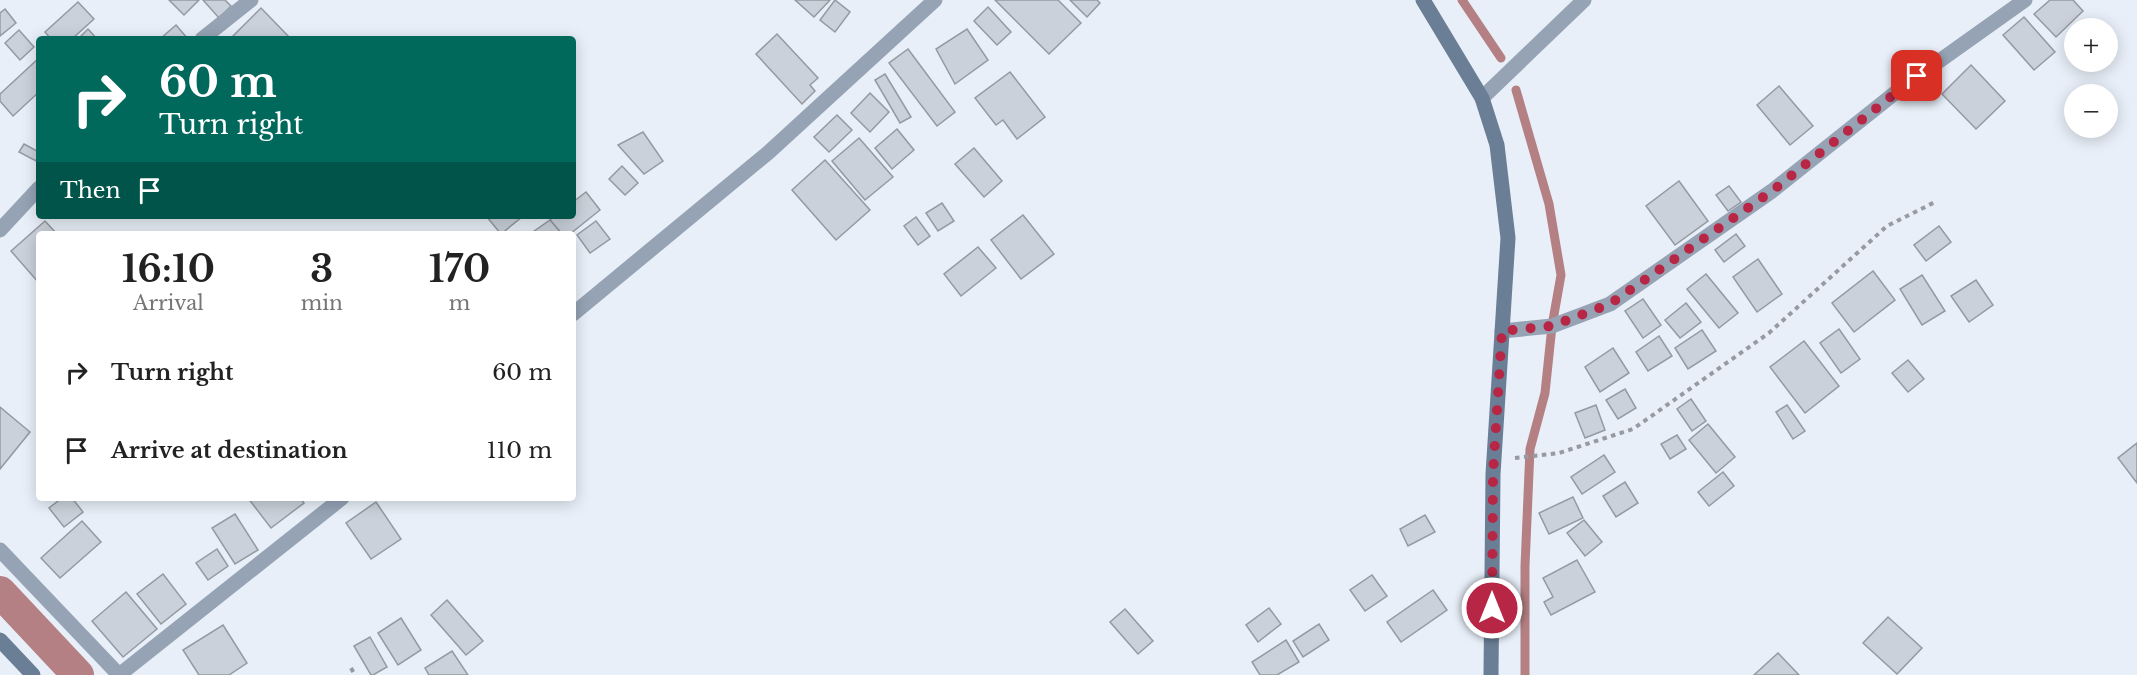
<!DOCTYPE html>
<html lang="en">
<head>
<meta charset="utf-8">
<style>
  :root { --surface:#fff; --page:#f6f6f6; --text:#222; --muted:#767676 }
  body { margin:0; font-family:"Libre Baskerville",serif; background:var(--page); color:var(--text); height:100vh; display:flex; flex-direction:column; font-size:22px; white-space:nowrap }
  * { box-sizing:border-box; margin:0 }
  p { font-size:20px; color:var(--muted) }
  .icon { flex:none; width:33px; height:33px; fill:none; stroke:currentColor; stroke-width:2; stroke-linecap:round; stroke-linejoin:round }
  .map { position:relative; flex:1; overflow:hidden }
  .details { position:absolute; left:36px; top:231px; width:540px; height:270px; display:flex; flex-direction:column; background:var(--surface); border-radius:6px; box-shadow:0 3px 15px #0003 }
  .details>* { flex:none }
  .banner { position:absolute; left:36px; top:36px; width:540px; height:183px; border-radius:6px; box-shadow:0 3px 15px #0003; background:#00695c; color:#fff; overflow:hidden }
  .controls { position:absolute; left:2064px; top:18px; display:grid; gap:12px }
  .controls a { display:grid; place-items:center; width:54px; height:54px; border-radius:50%; background:var(--surface); box-shadow:0 3px 15px #0003; font-size:30px }
  .pin { position:absolute; display:grid; place-items:center; width:51px; height:51px; color:#fff; margin:-26px; border-radius:12px; box-shadow:0 3px 9px #0006 }
  .me { position:absolute; width:66px; margin:-33px; rotate:0deg; stroke-linejoin:round; filter:drop-shadow(0 0 4px #0008) }
  .turn { display:flex; align-items:center; gap:21px; height:126px; padding:0 24px; font-size:27px }
  .turn .icon { width:78px; height:78px; stroke-width:2.5 }
  .turn b { display:block; font-size:42px; line-height:51px }
  .then { display:flex; align-items:center; height:57px; padding:0 24px; background:#0003; gap:12px; font-size:22px }
  .eta { display:flex; justify-content:space-evenly; align-items:center; height:102px; text-align:center }
  .eta b { font-size:36px; font-weight:800; line-height:42px }
  ul { padding:0; list-style:none }
  li { display:flex; align-items:center; gap:18px; height:78px; padding:0 24px }
  li div { flex:1 }
  li b { display:block; font-size:22px }
  li em { font-style:normal }
  .map>svg:first-child { display:block }
  .lines { fill:none; stroke-linecap:round; stroke-linejoin:round }
  .stream { stroke:#b48083; stroke-width:9 }
  .canal { stroke:#b48083; stroke-width:32 }
  .building { fill:#cad1da; stroke:#939aa2; stroke-width:1.5 }
  .path { stroke:#969ba1; stroke-width:4; stroke-dasharray:4.5 4.5; stroke-linecap:butt }
  .street { stroke:#95a3b4; stroke-width:15 }
  .secondary { stroke:#6a7e96; stroke-width:15 }
  .route { stroke:#b72645; stroke-width:10; stroke-dasharray:0 18 }
</style>
</head>
<body>
<div class="map">
<svg width="2137" height="675" viewBox="0 0 2137 675">
  <rect width="100%" height="100%" fill="#e8eff8"/>
  <g class="lines">
    <g class="stream">
      <polyline points="1462,0 1501,58"/>
      <polyline points="1516,90 1549,204 1561,275 1552,326 1545,393 1530,449 1525,566 1525,675"/>
    </g>
    <polyline class="canal" points="0,592 78,675"/>
  </g>
  <g class="building">
    <polygon points="169,0 199,0 184,15"/>
    <polygon points="203,0 225,0 231,6 219,18"/>
    <polygon points="795,0 830,0 814,17"/>
    <polygon points="835,0 850,12 835,32 820,20"/>
    <polygon points="995,0 1058,0 1081,23 1049,54"/>
    <polygon points="1070,0 1097,0 1100,3 1087,17"/>
    <polygon points="2050,0 2073,0 2083,11 2056,37 2034,14"/>
    <polygon points="78,2 94,19 72,39 51,39 45,32"/>
    <polygon points="988,7 1011,32 997,45 974,21"/>
    <polygon points="261,8 291,39 230,39"/>
    <polygon points="5,9 16,23 0,36 0,13"/>
    <polygon points="2024,17 2055,52 2034,70 2003,35"/>
    <polygon points="176,25 188,39 160,39"/>
    <polygon points="88,29 97,39 78,39"/>
    <polygon points="967,29 988,60 955,84 936,49"/>
    <polygon points="19,30 34,47 20,60 5,43"/>
    <polygon points="777,34 818,78 810,85 815,91 802,104 756,54"/>
    <polygon points="908,49 955,112 937,126 889,63"/>
    <polygon points="39,58 39,92 13,116 0,101 0,94"/>
    <polygon points="1971,65 2005,101 1976,129 1942,94"/>
    <polygon points="1010,72 1045,117 1017,139 1003,120 996,125 975,98"/>
    <polygon points="885,74 911,117 900,123 875,80"/>
    <polygon points="1779,86 1813,126 1790,145 1757,105"/>
    <polygon points="870,93 889,112 870,132 851,113"/>
    <polygon points="837,115 852,130 829,152 814,137"/>
    <polygon points="897,129 914,150 892,169 875,148"/>
    <polygon points="643,132 663,161 644,174 618,145"/>
    <polygon points="859,138 893,177 865,200 832,161"/>
    <polygon points="24,144 39,152 36,161 19,152"/>
    <polygon points="974,148 1002,181 984,197 955,164"/>
    <polygon points="825,160 870,210 836,240 792,190"/>
    <polygon points="622,166 638,183 625,195 609,179"/>
    <polygon points="1679,181 1708,221 1675,245 1646,206"/>
    <polygon points="1729,186 1741,202 1728,211 1716,195"/>
    <polygon points="586,192 600,210 570,234 562,234 550,220 555,216 573,216 573,202"/>
    <polygon points="942,203 954,221 938,231 926,213"/>
    <polygon points="1023,215 1054,254 1021,279 991,240"/>
    <polygon points="486,216 521,216 522,217 501,234"/>
    <polygon points="916,217 930,236 918,245 904,226"/>
    <polygon points="550,220 562,234 530,234"/>
    <polygon points="45,221 57,234 39,234 39,283 11,251"/>
    <polygon points="596,221 610,239 590,253 577,235"/>
    <polygon points="1939,226 1951,242 1926,261 1914,245"/>
    <polygon points="1736,234 1745,246 1724,262 1715,250"/>
    <polygon points="978,247 996,268 961,296 944,274"/>
    <polygon points="1758,259 1782,294 1757,312 1733,277"/>
    <polygon points="1873,271 1895,300 1854,332 1832,303"/>
    <polygon points="1706,274 1738,313 1719,328 1687,289"/>
    <polygon points="1922,275 1945,311 1922,325 1900,289"/>
    <polygon points="1976,280 1993,305 1969,322 1951,296"/>
    <polygon points="1643,299 1661,325 1643,338 1625,311"/>
    <polygon points="1686,303 1701,322 1680,338 1665,320"/>
    <polygon points="1839,329 1860,359 1841,373 1820,343"/>
    <polygon points="1702,330 1716,351 1688,369 1675,348"/>
    <polygon points="1659,336 1672,356 1648,371 1636,352"/>
    <polygon points="1804,341 1839,386 1805,413 1770,367"/>
    <polygon points="1613,348 1629,373 1600,392 1585,367"/>
    <polygon points="1908,360 1924,379 1908,392 1892,373"/>
    <polygon points="1625,389 1636,408 1618,419 1606,400"/>
    <polygon points="1691,399 1706,421 1692,431 1677,409"/>
    <polygon points="1596,405 1605,430 1585,438 1575,413"/>
    <polygon points="1787,405 1805,431 1793,439 1776,412"/>
    <polygon points="0,407 30,432 0,469"/>
    <polygon points="1708,424 1735,457 1716,473 1689,440"/>
    <polygon points="1677,435 1686,449 1670,459 1661,444"/>
    <polygon points="2137,443 2137,483 2118,458"/>
    <polygon points="1604,455 1615,472 1582,494 1571,477"/>
    <polygon points="1723,472 1734,486 1709,506 1698,492"/>
    <polygon points="1625,482 1638,503 1616,517 1603,496"/>
    <polygon points="1573,497 1583,518 1549,534 1539,513"/>
    <polygon points="62,498 72,498 83,512 64,527 49,508"/>
    <polygon points="248,498 300,498 304,503 271,528"/>
    <polygon points="376,502 401,539 371,559 346,523"/>
    <polygon points="235,514 258,550 235,564 212,528"/>
    <polygon points="1425,515 1435,532 1408,546 1400,529"/>
    <polygon points="1584,520 1602,542 1585,556 1567,533"/>
    <polygon points="82,521 101,542 60,578 41,558"/>
    <polygon points="217,549 228,566 208,580 196,563"/>
    <polygon points="1577,560 1595,592 1551,615 1544,602 1553,597 1543,578"/>
    <polygon points="163,574 186,604 161,624 137,594"/>
    <polygon points="1372,575 1387,596 1365,611 1350,590"/>
    <polygon points="1433,590 1447,610 1401,642 1387,622"/>
    <polygon points="126,592 157,629 123,657 92,621"/>
    <polygon points="447,600 483,641 466,655 431,615"/>
    <polygon points="1269,608 1281,624 1258,642 1246,625"/>
    <polygon points="1125,609 1153,641 1138,654 1110,622"/>
    <polygon points="1888,617 1922,648 1897,674 1863,643"/>
    <polygon points="401,618 421,650 398,665 378,633"/>
    <polygon points="1319,624 1329,640 1303,657 1293,641"/>
    <polygon points="223,625 247,663 229,675 199,675 183,650"/>
    <polygon points="370,637 387,667 373,675 371,675 354,646"/>
    <polygon points="1286,640 1299,662 1277,675 1260,675 1252,662"/>
    <polygon points="452,651 468,675 429,675 425,668"/>
    <polygon points="1778,653 1799,675 1754,675"/>
  </g>
  <g class="lines">
    <g class="path">
      <polyline points="1515,458 1559,453 1633,429 1769,333 1887,226 1937,201"/>
      <polyline points="351,668 355,675"/>
    </g>
    <g class="street">
      <polyline points="202,39 251,0"/>
      <polyline points="1482,98 1584,0"/>
      <polyline points="0,230 39,188"/>
      <polyline points="573,314 769,152 935,0"/>
      <polyline points="1502,331 1552,326 1610,304 1772,191 1900,89 2025,0"/>
      <polyline points="0,550 119,675"/>
      <polyline points="119,675 342,498"/>
    </g>
    <g class="secondary">
      <polyline points="1423,0 1482,98 1497,145 1508,238 1493,474 1491,675"/>
      <polyline points="0,640 33,675"/>
    </g>
  </g>
  <g class="lines">
    <polyline class="route" points="1492,608 1493,474 1502,331 1552,326 1610,304 1772,191 1917,76"/>
  </g>
</svg>
<div class="controls">
<a>+</a>
<a>−</a>
</div>
<div class="pin" style="left:1917px;top:76px;background:#d93025"><svg class="icon" aria-label="arrive" viewBox="0 0 24 24"><path d="M6 21V4h12l-3 4 3 4H6"/></svg></div>
<svg class="me" style="left:1492px;top:608px" viewBox="-20 -20 40 40"><circle r="17" fill="#b72645" stroke="#fff" stroke-width="3"/><path d="M0-11L8 9 0 5-8 9z" fill="#fff"/></svg>
<div class="banner">
<div class="turn"><svg class="icon" aria-label="right" viewBox="0 0 24 24"><path d="M7 20v-9h11M14 6l5 5-5 5"/></svg><div><b>60 m</b>Turn right</div></div>
<div class="then">Then<svg class="icon" aria-label="arrive" viewBox="0 0 24 24"><path d="M6 21V4h12l-3 4 3 4H6"/></svg></div>
</div>
<section class="details">
<div class="eta">
<div><b>16:10</b><p>Arrival</p></div>
<div><b>3</b><p>min</p></div>
<div><b>170</b><p>m</p></div>
</div>
<ul>
<li><svg class="icon" aria-label="right" viewBox="0 0 24 24"><path d="M7 20v-9h11M14 6l5 5-5 5"/></svg><div><b>Turn right</b></div><em>60 m</em></li>
<li><svg class="icon" aria-label="arrive" viewBox="0 0 24 24"><path d="M6 21V4h12l-3 4 3 4H6"/></svg><div><b>Arrive at destination</b></div><em>110 m</em></li>
</ul>
</section>
</div>
</body>
</html>
